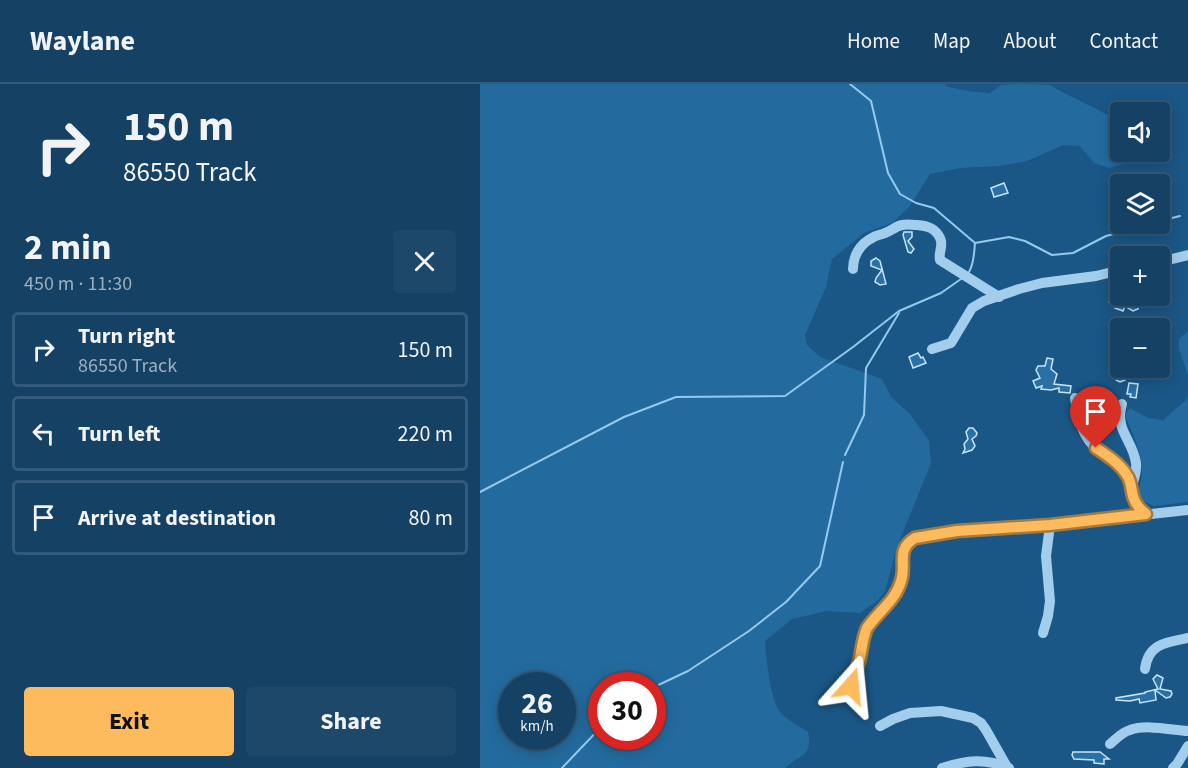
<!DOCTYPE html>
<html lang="en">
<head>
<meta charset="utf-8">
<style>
  :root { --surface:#144164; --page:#1d486a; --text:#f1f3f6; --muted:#9dafbf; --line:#335a78; --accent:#febb5e }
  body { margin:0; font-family:"Source Sans 3",sans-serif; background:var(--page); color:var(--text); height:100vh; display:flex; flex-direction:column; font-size:22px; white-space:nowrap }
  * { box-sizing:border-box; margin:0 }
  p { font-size:20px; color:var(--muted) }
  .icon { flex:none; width:33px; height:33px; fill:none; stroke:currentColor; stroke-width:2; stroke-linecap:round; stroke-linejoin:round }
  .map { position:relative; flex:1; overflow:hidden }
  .details { display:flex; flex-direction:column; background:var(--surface); width:480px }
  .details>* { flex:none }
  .guide { background:#144164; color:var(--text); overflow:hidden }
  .tools { position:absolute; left:630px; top:18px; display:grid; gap:12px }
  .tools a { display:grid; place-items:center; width:60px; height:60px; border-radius:6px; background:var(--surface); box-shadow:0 3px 15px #0003,0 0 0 2px var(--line); font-size:30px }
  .speed { position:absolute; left:18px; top:588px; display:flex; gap:12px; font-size:30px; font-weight:700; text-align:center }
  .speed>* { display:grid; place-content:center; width:78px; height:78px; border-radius:50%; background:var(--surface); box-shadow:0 3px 15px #0003,0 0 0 2px var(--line); line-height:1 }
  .speed small { font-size:15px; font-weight:400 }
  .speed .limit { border:9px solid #d22; background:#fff; color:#111 }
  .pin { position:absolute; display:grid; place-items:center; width:51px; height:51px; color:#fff; margin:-62px -26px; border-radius:50% 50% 50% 0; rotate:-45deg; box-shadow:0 0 6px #0007 }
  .pin .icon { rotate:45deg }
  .me { position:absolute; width:66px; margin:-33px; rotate:18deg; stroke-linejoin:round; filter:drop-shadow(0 0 4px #0008) }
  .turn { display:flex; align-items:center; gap:21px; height:126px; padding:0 24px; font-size:27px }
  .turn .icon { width:78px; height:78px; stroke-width:2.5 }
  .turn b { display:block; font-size:42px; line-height:51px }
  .round { display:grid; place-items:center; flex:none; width:63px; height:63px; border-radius:6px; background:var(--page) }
  .headline { display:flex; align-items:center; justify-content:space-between; height:102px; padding:0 24px }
  h1 { font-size:36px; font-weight:700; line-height:45px }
  .action { display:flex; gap:12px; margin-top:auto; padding:12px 24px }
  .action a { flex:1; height:69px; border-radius:6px; background:var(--accent); color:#111; font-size:24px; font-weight:700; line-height:69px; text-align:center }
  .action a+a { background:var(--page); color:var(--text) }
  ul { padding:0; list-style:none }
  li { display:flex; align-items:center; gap:18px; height:75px; margin:0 12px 9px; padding:0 12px; border:3px solid var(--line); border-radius:6px }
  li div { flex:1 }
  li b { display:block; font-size:22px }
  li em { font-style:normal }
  header { display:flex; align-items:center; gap:36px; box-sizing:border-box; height:84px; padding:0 30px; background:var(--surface); border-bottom:2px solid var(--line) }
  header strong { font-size:28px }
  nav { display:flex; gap:33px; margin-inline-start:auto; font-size:21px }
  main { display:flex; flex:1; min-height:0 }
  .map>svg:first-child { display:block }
  .green { fill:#236b9f; fill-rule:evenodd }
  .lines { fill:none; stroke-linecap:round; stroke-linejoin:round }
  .stream { stroke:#95c9ee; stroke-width:2 }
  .building { fill:#2970a4; stroke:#c7e4f9; stroke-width:1.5 }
  .minor { stroke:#a2cdec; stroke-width:10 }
  .route-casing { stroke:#a57a3d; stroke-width:15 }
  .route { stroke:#febb5e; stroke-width:10 }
</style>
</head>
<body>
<header>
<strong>Waylane</strong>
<nav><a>Home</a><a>Map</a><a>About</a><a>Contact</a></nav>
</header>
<main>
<section class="details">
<div class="guide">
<div class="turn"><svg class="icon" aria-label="right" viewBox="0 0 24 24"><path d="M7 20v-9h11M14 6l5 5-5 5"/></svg><div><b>150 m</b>86550 Track</div></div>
</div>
<div class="headline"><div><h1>2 min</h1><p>450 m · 11:30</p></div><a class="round"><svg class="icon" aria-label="close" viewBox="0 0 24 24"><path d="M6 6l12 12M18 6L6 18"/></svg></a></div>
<ul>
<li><svg class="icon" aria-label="right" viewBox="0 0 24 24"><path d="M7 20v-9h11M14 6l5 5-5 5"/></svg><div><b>Turn right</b><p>86550 Track</p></div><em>150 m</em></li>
<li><svg class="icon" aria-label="left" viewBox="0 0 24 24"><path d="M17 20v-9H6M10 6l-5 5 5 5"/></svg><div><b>Turn left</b></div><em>220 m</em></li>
<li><svg class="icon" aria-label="arrive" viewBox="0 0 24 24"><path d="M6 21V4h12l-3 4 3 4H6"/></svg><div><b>Arrive at destination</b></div><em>80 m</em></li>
</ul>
<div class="action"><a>Exit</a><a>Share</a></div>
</section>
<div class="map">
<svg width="708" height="684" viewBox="0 0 708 684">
  <rect width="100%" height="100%" fill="#1a5786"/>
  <g class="green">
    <path d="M 0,0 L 465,0 L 466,2 L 473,4 L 495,8 L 510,9 L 521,1 L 540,0 L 570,1 L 584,9 L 640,37 L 640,68 L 659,68 L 651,78 L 629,84 L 614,79 L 600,62 L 583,61 L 547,77 L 518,82 L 480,84 L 450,90 L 429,123 L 412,139 L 384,149 L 352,175 L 346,203 L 325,251 L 327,261 L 340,273 L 402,295 L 411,313 L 430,330 L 449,357 L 451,379 L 417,463 L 405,507 L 398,516 L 380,529 L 347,527 L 312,535 L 285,557 C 286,573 290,615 300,628 C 307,636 319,642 328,648 C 333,673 320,670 305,684 L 0,684 ZM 32,602 L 82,602 L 82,652 L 32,652 ZM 122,602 L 172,602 L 172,652 L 122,652 Z"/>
    <polygon points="708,247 708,292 699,265 699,255"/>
    <path d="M 708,312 L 708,418 L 674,422 L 663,417 L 657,410 C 658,405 660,400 661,396 C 665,374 654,353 646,334 L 646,329 L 650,324 L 668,334 L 683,336 L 706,316 Z"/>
  </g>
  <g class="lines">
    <g class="stream">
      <polyline points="370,0 391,17 408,89 420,110 436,119 454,124 495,159"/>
      <polyline points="680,137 700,132"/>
      <path d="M 489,188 C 494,180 494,169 495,159 L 529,153 L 545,157 L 572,171 L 593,169 L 626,152 L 672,140"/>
      <polyline points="365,371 384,331 386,284 419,229"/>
      <polyline points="0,408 144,333 196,313 305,312 373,263 419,227 461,209 481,195"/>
      <polyline points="172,604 208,587 269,547 306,518 340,482 363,378"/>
      <polyline points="82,684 122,642"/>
    </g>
  </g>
  <g class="building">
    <polygon points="524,99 528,109 514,113 511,104"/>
    <polygon points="424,148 432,148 432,153 428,157 434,165 431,169 428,168 423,151"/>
    <polygon points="396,174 400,177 406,200 400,201 395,198 396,194 402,186 391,182 391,177"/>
    <polygon points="632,213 646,218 645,221 656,219 658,222 658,225 653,227 645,222 643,227 635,224 636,221 629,218"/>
    <polygon points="438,269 441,274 443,273 446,279 433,284 429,273"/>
    <polygon points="567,274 573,275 571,285 577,290 574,300 591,302 590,309 579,308 579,304 571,306 561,305 562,302 556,304 553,297 560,294 556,286 558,282 565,282"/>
    <polygon points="638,284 648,284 643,288 645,296 640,298 636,296 634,292"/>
    <polygon points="649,299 658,300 656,314 650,313 651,310 647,310"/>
    <polygon points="489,344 493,344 497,349 496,352 492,355 495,362 492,366 483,369 485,365 484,360 488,355 486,348"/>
    <polygon points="677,591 683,594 680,605 691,607 692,610 690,613 686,614 675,606 676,616 660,619 659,615 650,617 636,616 636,614 665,609 665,608 678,605 673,595"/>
    <polygon points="593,668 620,668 629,675 624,675 624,680 614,679 614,676 594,675 592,671"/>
  </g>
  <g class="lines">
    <g class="minor">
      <polyline points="680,178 708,171"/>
      <path d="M 373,185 C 373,172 380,160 392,154 C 396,151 401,151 405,149 C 411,147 416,142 422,141 C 427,140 432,141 437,141 C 448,142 455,144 460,154 C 464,162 458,168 460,176 L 519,213"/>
      <polyline points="452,265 471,259 492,224 504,217 539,205 562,199 616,192 640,186"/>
      <path d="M 595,314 C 597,332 602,353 617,365 C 628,374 641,380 648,393 C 652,400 651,408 654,416 C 656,422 661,426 666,430"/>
      <path d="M 642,320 C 634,346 653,356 656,379 C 657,387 654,395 652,402"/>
      <polyline points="563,549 568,532 570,517 566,472 570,441"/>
      <path d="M 665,585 C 668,560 686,558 708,554"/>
      <path d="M 378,617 C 375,612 371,607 371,601 C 371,596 374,592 375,588 C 381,574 380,556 387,543 C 396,528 415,517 421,500 C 427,482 415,466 435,454 L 477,447 L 570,441 L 708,426"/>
      <polyline points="400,642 413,635 430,629 461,627 493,634 501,639 506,646 527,683"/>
      <path d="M 630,660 C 636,655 642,648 650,646 C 666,640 691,646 708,647"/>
      <path d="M 462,684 C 487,676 505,674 529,684"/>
      <polyline points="693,684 697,680 708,662"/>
    </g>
  </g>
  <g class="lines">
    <defs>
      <path id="route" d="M 371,602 C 372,594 376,586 379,578 C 382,567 382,555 387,544 C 398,528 416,516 421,497 C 427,480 415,466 435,454 L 477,447 L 570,441 L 666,430 C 661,426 656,421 654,415 C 651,408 652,400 648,393 C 641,380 628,372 616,364"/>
    </defs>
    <use href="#route" class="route-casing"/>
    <use href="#route" class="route"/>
  </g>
</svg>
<div class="tools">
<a><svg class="icon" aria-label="sound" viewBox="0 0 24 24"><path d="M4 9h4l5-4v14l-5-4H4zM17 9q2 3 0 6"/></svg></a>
<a><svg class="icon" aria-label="layers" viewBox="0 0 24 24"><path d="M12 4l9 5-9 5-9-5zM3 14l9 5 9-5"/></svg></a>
<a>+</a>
<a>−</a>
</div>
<div class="speed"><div>26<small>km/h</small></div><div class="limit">30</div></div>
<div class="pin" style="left:616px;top:364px;background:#d93025"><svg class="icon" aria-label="arrive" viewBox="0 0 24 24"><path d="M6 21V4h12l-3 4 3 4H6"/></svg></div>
<svg class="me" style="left:371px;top:602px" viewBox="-20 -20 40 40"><path d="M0-17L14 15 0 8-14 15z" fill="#febb5e" stroke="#fff" stroke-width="4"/></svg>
</div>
</main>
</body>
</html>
